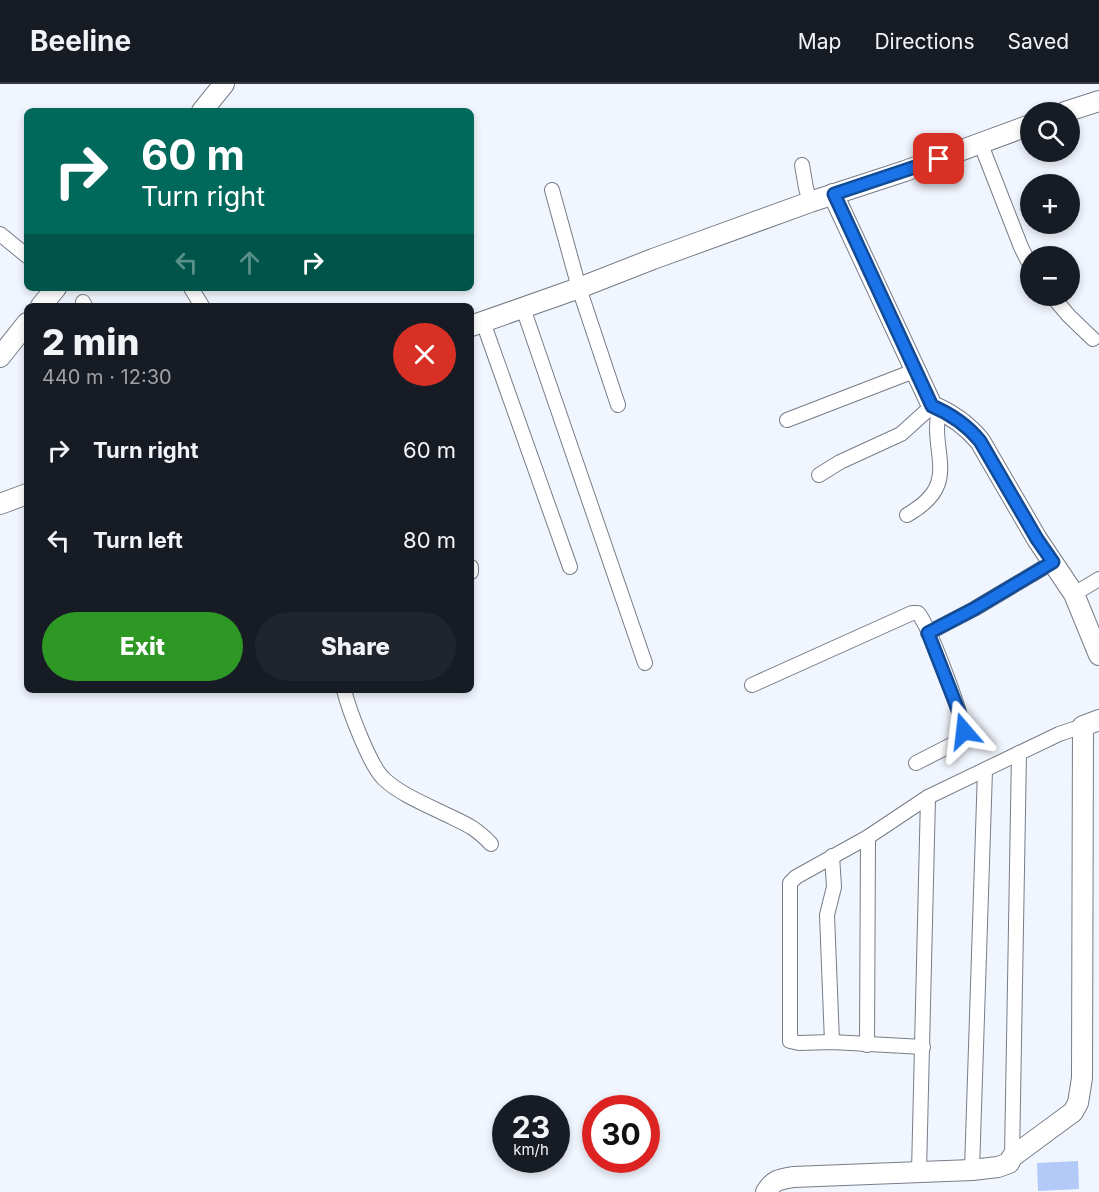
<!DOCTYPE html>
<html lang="en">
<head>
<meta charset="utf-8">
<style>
  :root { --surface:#171b24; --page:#20242c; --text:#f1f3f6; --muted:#9ea1a6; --line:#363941; --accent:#2d9924 }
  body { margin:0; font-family:Inter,sans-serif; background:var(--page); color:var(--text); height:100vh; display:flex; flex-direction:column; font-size:22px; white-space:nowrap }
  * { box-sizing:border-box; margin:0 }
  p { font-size:20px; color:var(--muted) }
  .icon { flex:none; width:33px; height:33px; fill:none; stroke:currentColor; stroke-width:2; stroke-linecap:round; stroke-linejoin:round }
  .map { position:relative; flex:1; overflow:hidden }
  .drawer { position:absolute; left:24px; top:219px; width:450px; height:390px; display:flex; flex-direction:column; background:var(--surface); border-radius:9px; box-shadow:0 3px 9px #0003 }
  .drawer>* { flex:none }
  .banner { position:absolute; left:24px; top:24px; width:450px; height:183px; border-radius:9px; box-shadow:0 3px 9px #0003; background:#00695c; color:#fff; overflow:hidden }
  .tools { position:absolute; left:1020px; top:18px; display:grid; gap:12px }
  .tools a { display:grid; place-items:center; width:60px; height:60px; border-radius:50%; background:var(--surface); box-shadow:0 3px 9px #0003; font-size:30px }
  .speed { position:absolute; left:492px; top:1011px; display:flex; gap:12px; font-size:30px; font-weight:700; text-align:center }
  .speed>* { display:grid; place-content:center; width:78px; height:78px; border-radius:50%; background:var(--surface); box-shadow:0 3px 9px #0003; line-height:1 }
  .speed small { font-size:15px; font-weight:400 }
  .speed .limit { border:9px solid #d22; background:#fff; color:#111 }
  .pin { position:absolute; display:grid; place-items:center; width:51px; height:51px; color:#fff; margin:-26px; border-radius:12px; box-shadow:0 3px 9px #0006 }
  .me { position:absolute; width:66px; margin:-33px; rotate:343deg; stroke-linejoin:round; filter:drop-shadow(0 0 4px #0008) }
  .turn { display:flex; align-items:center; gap:21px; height:126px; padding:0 18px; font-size:27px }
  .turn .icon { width:78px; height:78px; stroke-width:2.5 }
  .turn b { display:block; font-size:42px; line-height:51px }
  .lanes { display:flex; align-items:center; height:57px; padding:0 18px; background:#0003; justify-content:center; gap:30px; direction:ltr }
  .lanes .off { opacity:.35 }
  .round { display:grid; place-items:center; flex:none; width:63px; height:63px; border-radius:32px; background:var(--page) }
  .summary { display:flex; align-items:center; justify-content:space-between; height:102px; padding:0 18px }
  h1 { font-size:36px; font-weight:800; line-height:45px }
  .cta { display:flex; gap:12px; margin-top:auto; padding:12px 18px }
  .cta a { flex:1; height:69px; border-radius:36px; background:var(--accent); color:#fff; font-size:24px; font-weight:800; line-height:69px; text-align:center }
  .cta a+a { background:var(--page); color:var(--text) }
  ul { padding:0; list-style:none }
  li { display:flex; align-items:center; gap:18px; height:90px; padding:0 18px }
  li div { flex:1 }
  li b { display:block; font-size:22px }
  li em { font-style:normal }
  header { display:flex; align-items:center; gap:36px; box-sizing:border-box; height:84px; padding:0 30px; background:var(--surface); border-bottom:2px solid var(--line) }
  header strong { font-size:28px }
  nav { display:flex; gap:33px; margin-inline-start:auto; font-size:21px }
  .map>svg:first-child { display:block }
  .green { fill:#b3c9f8 }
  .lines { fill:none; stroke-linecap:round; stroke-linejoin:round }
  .street-casing { stroke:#777d88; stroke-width:16 }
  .secondary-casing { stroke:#777d88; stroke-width:22 }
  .street { stroke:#fff; stroke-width:14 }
  .secondary { stroke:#fff; stroke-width:20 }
  .route-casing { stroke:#114b97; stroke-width:15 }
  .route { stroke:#1a73e8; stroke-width:10 }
</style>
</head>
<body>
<header>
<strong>Beeline</strong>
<nav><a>Map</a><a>Directions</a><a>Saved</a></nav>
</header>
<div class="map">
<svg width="1099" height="1108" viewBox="0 0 1099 1108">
  <rect width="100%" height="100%" fill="#f1f5fd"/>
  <polygon class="green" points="1078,1077 1079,1105 1038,1107 1037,1079"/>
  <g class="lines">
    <defs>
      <g id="street">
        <polyline points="980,58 1021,163 1030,181"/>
        <polyline points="802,81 806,104 810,118"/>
        <polyline points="552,106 579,204 618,321"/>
        <polyline points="0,150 27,172"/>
        <polyline points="191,204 202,222"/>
        <polyline points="1052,212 1069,232 1093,255"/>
        <polyline points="83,218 85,222"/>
        <polyline points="523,224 645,579"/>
        <polyline points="483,238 570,483"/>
        <polyline points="787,336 914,287"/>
        <polyline points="819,391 840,378 901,350 932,322"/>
        <path d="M 907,431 C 963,399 929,371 939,325"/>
        <polyline points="471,483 471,488"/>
        <polyline points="1074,510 1099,495"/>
        <polyline points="928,549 974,525 1053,478"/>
        <path d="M 752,601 L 912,529 L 918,529 C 931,545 960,626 964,647 L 955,659 L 916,679"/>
        <path d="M 344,606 C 349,626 370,682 384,695 C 399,709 422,719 441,728 C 463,739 473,741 491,760"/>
        <polyline points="832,772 834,803 827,831 832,958"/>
        <polyline points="867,961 868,753"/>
        <polyline points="923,963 832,958 799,959 790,957 790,799 796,793 868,753 928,713 1059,650 1083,642"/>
        <polyline points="1012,1073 1019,669"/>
        <polyline points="972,1086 985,686"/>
        <polyline points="919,1088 928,713"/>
      </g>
      <g id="secondary">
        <polyline points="202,27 224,0"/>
        <polyline points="1065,28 1099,17"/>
        <path d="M 833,110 L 932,322 C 951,330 966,340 980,357 L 1037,455 L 1074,510 L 1099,571"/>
        <polyline points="41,222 56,204"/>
        <polyline points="471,242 579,204 653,175 810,118 905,87 1030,41"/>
        <polyline points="0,273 27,239"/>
        <polyline points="0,420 27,410"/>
        <path d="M 766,1108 C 773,1096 780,1095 793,1093 L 972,1086 L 998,1083 L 1009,1079 L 1012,1073 L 1073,1028 L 1078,1019 L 1082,994 L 1083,642 L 1099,636"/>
      </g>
    </defs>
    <use href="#street" class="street-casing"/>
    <use href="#secondary" class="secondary-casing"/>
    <use href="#street" class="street"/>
    <use href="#secondary" class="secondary"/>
  </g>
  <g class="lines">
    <defs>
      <path id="route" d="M 939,75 L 834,110 L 932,322 C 951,330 966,340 980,357 L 1037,455 L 1053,478 L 974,525 L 928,549 L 962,636 L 964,647"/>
    </defs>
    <use href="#route" class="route-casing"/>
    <use href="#route" class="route"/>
  </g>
</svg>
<div class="tools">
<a><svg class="icon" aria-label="search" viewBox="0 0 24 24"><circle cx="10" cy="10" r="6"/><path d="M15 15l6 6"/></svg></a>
<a>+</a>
<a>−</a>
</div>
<div class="speed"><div>23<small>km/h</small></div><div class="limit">30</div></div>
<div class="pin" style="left:939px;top:75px;background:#d93025"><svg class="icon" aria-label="arrive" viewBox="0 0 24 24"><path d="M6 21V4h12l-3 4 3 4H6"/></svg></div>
<svg class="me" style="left:964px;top:647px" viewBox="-20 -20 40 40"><path d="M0-17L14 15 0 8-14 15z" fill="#1a73e8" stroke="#fff" stroke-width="4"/></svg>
<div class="banner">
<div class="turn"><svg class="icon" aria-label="right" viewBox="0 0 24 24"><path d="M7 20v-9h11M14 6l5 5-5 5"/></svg><div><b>60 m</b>Turn right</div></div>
<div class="lanes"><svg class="icon off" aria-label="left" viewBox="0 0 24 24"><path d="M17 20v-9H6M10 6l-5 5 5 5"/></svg><svg class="icon off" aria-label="ahead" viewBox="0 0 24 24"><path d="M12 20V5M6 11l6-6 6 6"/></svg><svg class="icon" aria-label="right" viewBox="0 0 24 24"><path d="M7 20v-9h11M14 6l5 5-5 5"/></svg></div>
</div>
<section class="drawer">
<div class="summary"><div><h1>2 min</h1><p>440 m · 12:30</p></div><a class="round" style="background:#d93025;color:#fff"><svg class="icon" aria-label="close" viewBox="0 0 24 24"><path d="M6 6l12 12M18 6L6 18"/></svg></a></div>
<ul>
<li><svg class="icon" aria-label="right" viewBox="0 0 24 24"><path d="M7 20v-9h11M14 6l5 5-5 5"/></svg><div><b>Turn right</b></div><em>60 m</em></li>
<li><svg class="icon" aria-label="left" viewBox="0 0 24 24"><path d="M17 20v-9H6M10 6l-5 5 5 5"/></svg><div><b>Turn left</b></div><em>80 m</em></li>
</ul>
<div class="cta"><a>Exit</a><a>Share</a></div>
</section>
</div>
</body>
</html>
